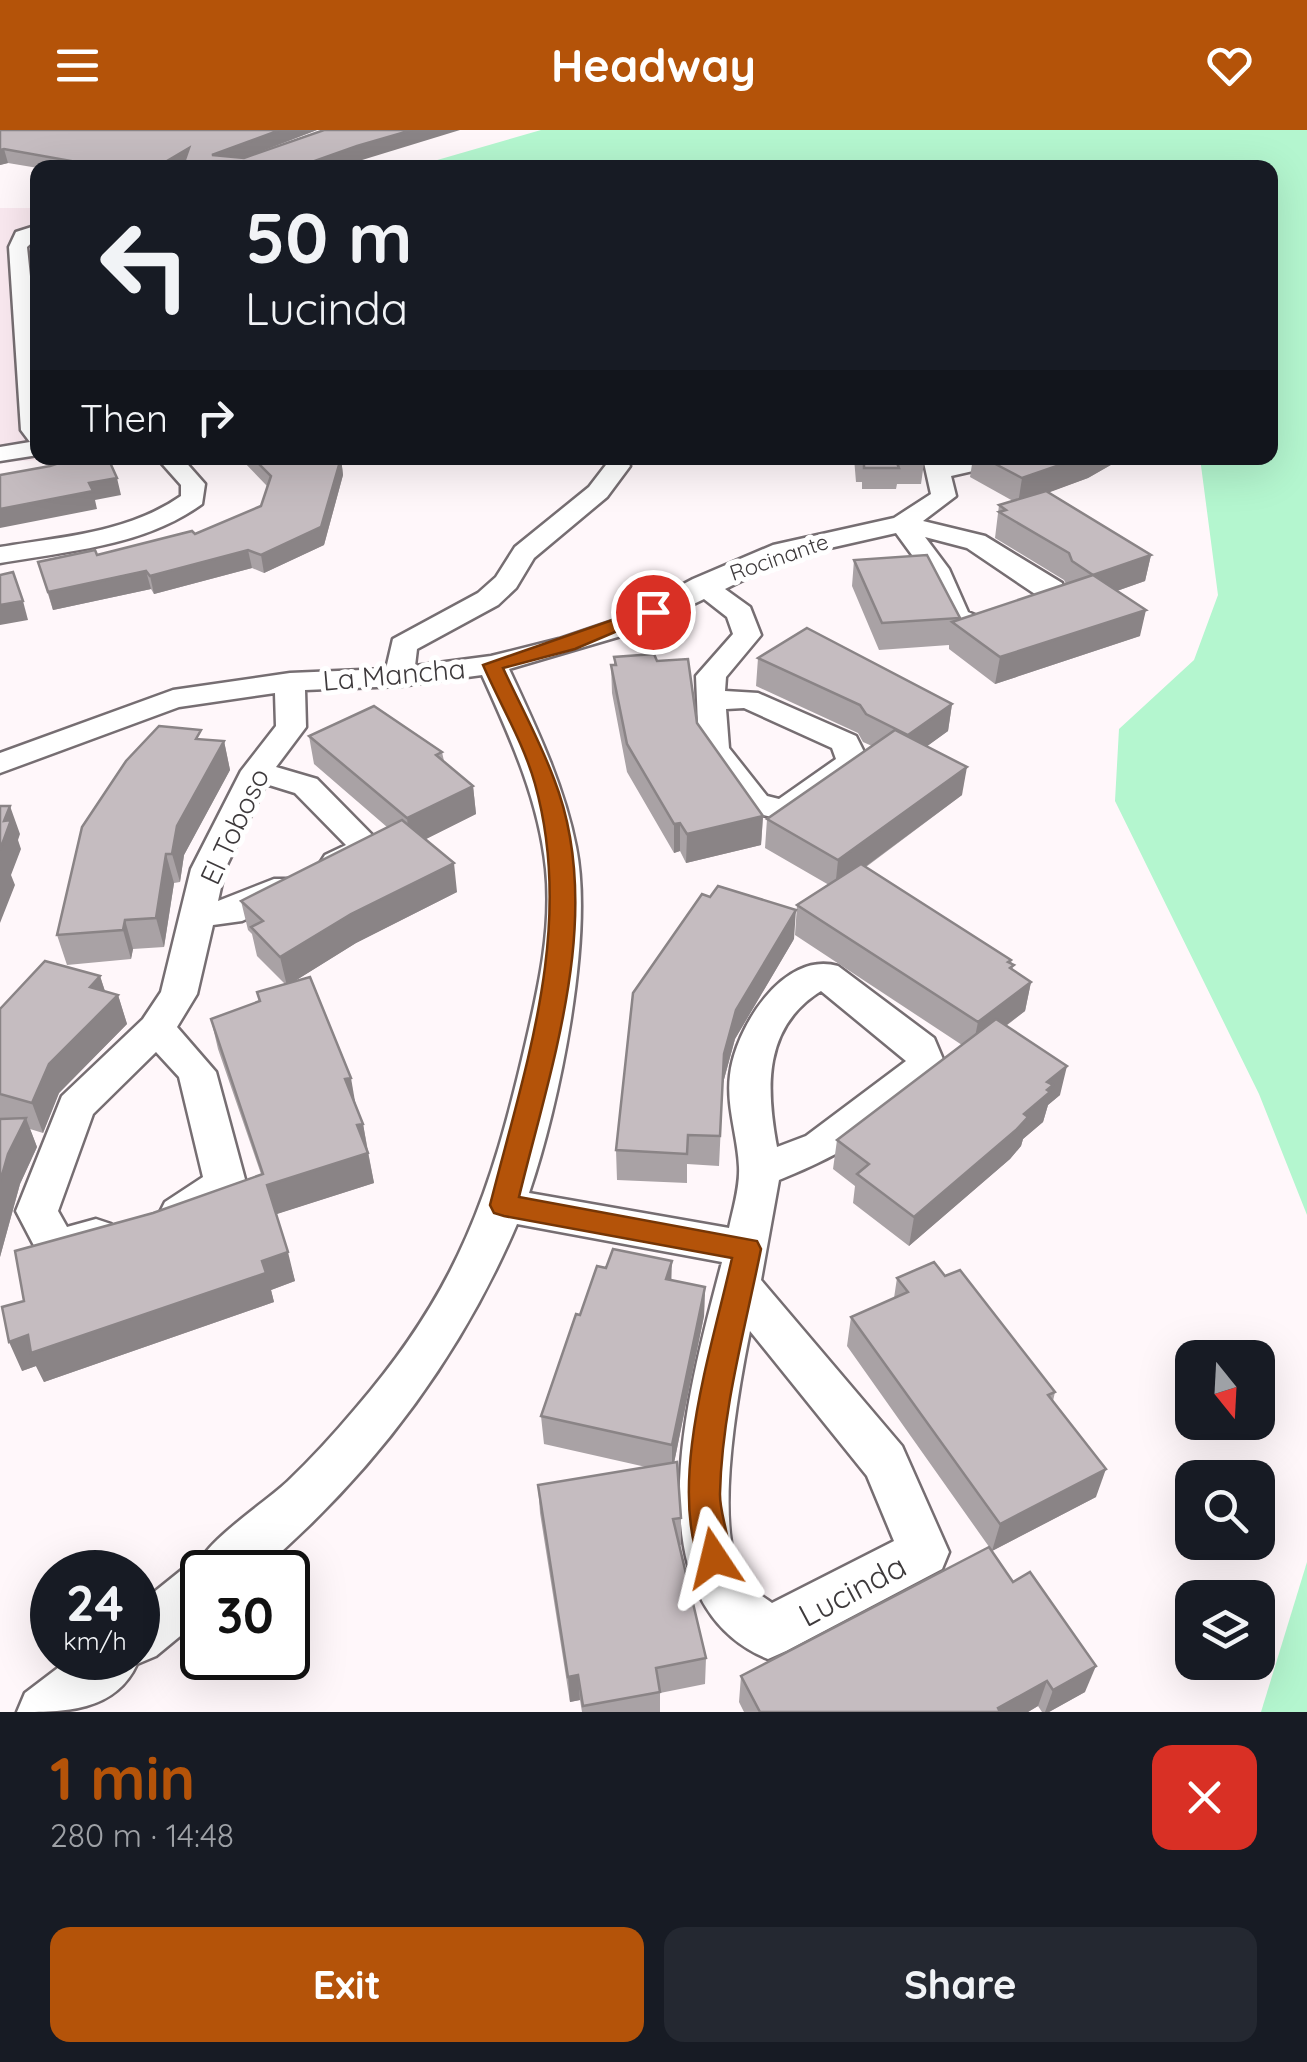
<!DOCTYPE html>
<html lang="en">
<head>
<meta charset="utf-8">
<style>
  :root { --surface:#171b24; --page:#242831; --text:#f1f3f6; --muted:#9ea1a6; --accent:#b45309 }
  body { margin:0; font-family:Quicksand,sans-serif; background:var(--page); color:var(--text); height:100vh; display:flex; flex-direction:column; font-size:38px; white-space:nowrap }
  * { box-sizing:border-box; margin:0 }
  p { font-size:32px; color:var(--muted) }
  .icon { flex:none; width:55px; height:55px; fill:none; stroke:currentColor; stroke-width:2; stroke-linecap:round; stroke-linejoin:round }
  .map { position:relative; height:1582px; overflow:hidden }
  .side { display:flex; flex-direction:column; background:var(--surface); flex:1 }
  .side>* { flex:none }
  .banner { position:absolute; left:30px; top:30px; width:1248px; height:305px; border-radius:20px; box-shadow:0 10px 40px #0002; background:#171b24; color:var(--text); overflow:hidden }
  .needle { width:65px; rotate:162deg }
  .buttons { position:absolute; left:1175px; top:1210px; display:grid; gap:20px }
  .buttons a { display:grid; place-items:center; width:100px; height:100px; border-radius:20px; background:var(--surface); box-shadow:0 10px 40px #0002; font-size:50px }
  .speed { position:absolute; left:30px; top:1420px; display:flex; gap:20px; font-size:50px; font-weight:700; text-align:center }
  .speed>* { display:grid; place-content:center; width:130px; height:130px; border-radius:50%; background:var(--surface); box-shadow:0 10px 40px #0002; line-height:1 }
  .speed small { font-size:25px; font-weight:400 }
  .speed .limit { border:5px solid #111; border-radius:15px; background:#fff; color:#111 }
  .pin { position:absolute; display:grid; place-items:center; width:85px; height:85px; color:#fff; margin:-42px; border:5px solid #fff; border-radius:50%; box-shadow:0 2px 10px #0007 }
  .me { position:absolute; width:110px; margin:-55px; rotate:350deg; stroke-linejoin:round; filter:drop-shadow(0 0 8px #0008) }
  .turn { display:flex; align-items:center; gap:35px; height:210px; padding:0 50px; font-size:45px }
  .turn .icon { width:130px; height:130px; stroke-width:2.5 }
  .turn b { display:block; font-size:70px; line-height:85px }
  .then { display:flex; align-items:center; height:95px; padding:0 50px; background:#0003; gap:20px; font-size:38px }
  .round { display:grid; place-items:center; flex:none; width:105px; height:105px; border-radius:20px; background:var(--page) }
  .headline { display:flex; align-items:center; justify-content:space-between; height:170px; padding:0 50px }
  h1 { font-size:60px; font-weight:700; line-height:75px; color:var(--accent) }
  .cta { display:flex; gap:20px; margin-top:auto; padding:20px 50px }
  .cta a { flex:1; height:115px; border-radius:20px; background:var(--accent); color:#fff; font-size:40px; font-weight:700; line-height:115px; text-align:center }
  .cta a+a { background:var(--page); color:var(--text) }
  header { display:flex; justify-content:space-between; align-items:center; height:130px; padding:0 50px; background:var(--accent); color:#fff; font-size:45px; font-weight:700 }
  .map>svg:first-child { display:block }
  .built { fill:#f9e8ef }
  .green { fill:#b4f6cf }
  .lines { fill:none; stroke-linecap:round; stroke-linejoin:round }
  .minor-casing { stroke:#766e72; stroke-width:5 }
  .minor { fill:#fff; fill-rule:evenodd }
  .wall { fill:#a9a2a5 }
  .shaded-wall { fill:#8a8486 }
  .building { fill:#c5bcc0; stroke:#8a8486; stroke-width:2.5 }
  .route { fill:#b45309; stroke:#753606; stroke-width:2.5 }
  .labels { text-anchor:middle; dominant-baseline:central; stroke-width:10; stroke-linejoin:round; paint-order:stroke }
  .far-street-label { font-size:22px; fill:#3e3a3c; stroke:#fff }
  .street-label { font-size:28px; fill:#3e3a3c; stroke:#fff }
  .near-street-label { font-size:32px; fill:#3e3a3c; stroke:#fff }
</style>
</head>
<body>
<header><svg class="icon" aria-label="menu" viewBox="0 0 24 24"><path d="M4 6h16M4 12h16M4 18h16"/></svg>Headway<svg class="icon" aria-label="heart" viewBox="0 0 24 24"><path d="M12 20l-8-8c-3-5 5-10 8-4 3-6 11-1 8 4z"/></svg></header>
<div class="map">
<svg width="1307" height="1582" viewBox="0 0 1307 1582">
  <rect width="100%" height="100%" fill="#fff7fa"/>
  <polygon class="built" points="0,78 37,78 38,328 81,328 0,332"/>
  <g class="green">
    <polygon points="541,0 1307,0 1307,1085 1259,964 1115,671 1119,599 1194,530 1218,465 1200,328 1270,328 1270,38 413,37"/>
    <polygon points="1307,1432 1307,1582 1261,1582"/>
  </g>
  <g class="lines">
    <defs>
      <g id="minor">
        <polygon points="38,95 38,107 27,117 38,224 38,325 0,331 0,317 30,312 21,300 9,117 16,102"/>
        <path d="M 157,328 L 182,328 L 205,354 L 202,374 C 144,416 69,421 0,433 L 0,417 C 61,407 128,403 181,366 L 181,355 Z"/>
        <path d="M 923,328 L 947,328 L 948,332 L 1012,328 L 1008,333 L 951,346 L 956,366 L 923,391 L 985,406 L 1062,453 L 1066,470 L 1062,476 L 976,504 L 946,493 L 923,440 L 896,403 L 790,427 L 725,459 L 750,477 L 761,505 L 726,547 L 725,561 L 758,563 L 856,606 L 869,632 L 796,687 L 785,690 L 745,681 L 699,619 L 696,546 L 733,504 L 727,487 L 704,469 L 638,501 L 509,539 C 536,597 564,655 576,717 C 594,807 559,976 529,1063 L 729,1098 C 733,1079 740,1057 739,1037 C 738,1007 726,976 730,945 C 735,899 783,820 838,836 L 934,908 L 945,934 C 916,986 832,1029 779,1050 L 761,1150 L 902,1316 L 949,1422 L 942,1439 L 786,1521 L 768,1529 C 624,1470 693,1245 722,1132 L 517,1094 C 459,1230 370,1347 258,1442 L 202,1442 L 202,1488 L 156,1526 L 137,1534 C 115,1582 64,1582 17,1582 L 25,1563 L 71,1528 L 138,1528 L 138,1475 L 184,1438 L 199,1433 C 209,1409 267,1371 288,1351 C 312,1328 334,1304 355,1279 C 459,1159 491,1063 526,912 C 539,856 552,797 546,739 C 539,670 510,607 482,545 L 400,556 L 305,560 L 306,597 L 276,637 L 317,649 L 385,718 C 374,735 344,746 325,741 L 320,733 L 325,725 L 346,715 L 295,663 L 266,654 L 225,739 L 218,771 L 274,749 L 298,749 L 303,757 L 298,765 L 242,791 L 213,795 L 197,864 L 177,897 L 216,942 L 246,1053 C 231,1081 196,1106 165,1096 L 159,1084 L 165,1072 L 203,1047 L 179,947 L 156,922 L 93,984 L 58,1081 L 67,1097 L 96,1089 L 111,1094 L 117,1106 L 111,1118 L 56,1135 L 41,1129 L 16,1081 L 62,966 L 143,889 L 161,862 L 191,739 L 241,641 L 276,596 L 275,563 L 179,577 L 0,643 L 0,623 L 173,560 L 290,543 L 386,539 L 393,509 L 478,463 L 496,447 L 515,417 L 589,357 L 609,331 L 627,331 L 630,336 L 607,367 L 534,428 L 516,458 L 498,475 L 417,519 L 415,536 L 491,526 L 559,509 L 618,489 L 693,449 L 773,415 L 894,388 L 931,364 ZM 925,407 L 967,418 L 1038,466 L 977,486 L 968,482 L 949,439 ZM 744,578 L 832,618 L 836,629 L 779,669 L 767,666 L 729,618 L 726,579 ZM 821,861 L 906,931 L 806,1006 L 777,1017 C 766,958 763,897 821,861 ZM 750,1201 L 867,1346 L 894,1411 L 772,1473 C 762,1466 749,1458 743,1448 C 712,1400 739,1256 750,1201 Z"/>
      </g>
    </defs>
    <use href="#minor" class="minor-casing"/>
    <use href="#minor" class="minor"/>
  </g>
  <g class="wall">
    <polygon points="0,0 317,0 244,28 359,29 182,37 38,38 8,33 0,35"/>
    <polygon points="240,328 341,328 343,345 324,415 264,443 252,438 154,464 151,459 53,480 38,432 97,425 195,404 261,376 267,356"/>
    <polygon points="854,328 922,328 924,333 921,354 897,354 896,359 862,359 862,352 856,352"/>
    <polygon points="973,328 1116,328 1116,332 1088,348 1049,362 1151,425 1145,451 1117,461 1140,506 995,554 949,519 949,515 879,520 852,456 854,430 960,488 960,490 1066,454 1064,450 995,408 999,375 1013,371 970,347"/>
    <polygon points="614,527 657,531 697,593 763,686 761,715 686,733 680,721 674,723 627,642 612,563 611,535 614,535"/>
    <polygon points="758,528 952,574 948,601 927,616 962,665 866,737 1011,830 1013,840 1031,852 1025,881 1006,896 1060,965 1048,975 1043,992 1023,1009 1021,1016 1010,1029 909,1116 853,1073 855,1056 833,1039 837,1010 962,915 795,805 797,775 829,755 765,718 767,689 872,616 863,612 858,603 756,556"/>
    <polygon points="309,606 442,622 444,631 473,656 476,684 426,709 457,762 356,813 293,852 363,994 374,1053 276,1084 295,1151 271,1160 274,1172 44,1252 36,1236 22,1241 24,1171 153,1083 261,1044 218,919 211,889 259,871 257,862 285,854 257,826 252,804 248,800 241,771 387,697 314,634"/>
    <polygon points="203,609 224,611 230,640 184,725 180,752 174,753 164,817 133,819 131,829 67,835 57,805"/>
    <polygon points="794,809 735,909 723,953 719,1036 687,1034 687,1053 617,1050 616,1020"/>
    <polygon points="100,846 105,861 118,865 127,894 59,963 43,1003 30,999 37,1017 20,1054 0,1127 0,879"/>
    <polygon points="945,1146 1055,1262 1053,1271 1096,1367 992,1421 847,1216 851,1187 894,1168 897,1148"/>
    <polygon points="671,1150 705,1157 704,1186 674,1333 681,1388 681,1415 679,1416 706,1528 705,1554 660,1563 660,1582 582,1582 580,1570 570,1572 540,1383 538,1355 646,1337 544,1314 541,1286 580,1185"/>
    <polygon points="989,1417 1085,1562 1049,1582 1042,1582 1038,1576 1028,1582 744,1582 739,1572 741,1546"/>
  </g>
  <g class="shaded-wall">
    <polygon points="280,0 317,0 217,38 212,25"/>
    <polygon points="412,0 460,0 336,38 295,38 357,16"/>
    <polygon points="189,18 182,38 155,38"/>
    <polygon points="4,19 8,33 0,35 0,20"/>
    <polygon points="341,328 343,345 324,415 264,443 261,425"/>
    <polygon points="1080,328 1116,328 1116,332 1088,348 1018,374 1022,348"/>
    <polygon points="117,348 121,365 95,370 97,379 0,398 0,379 89,353"/>
    <polygon points="248,420 252,438 154,464 150,446"/>
    <polygon points="1151,425 1145,451 1088,471 1093,445"/>
    <polygon points="146,441 151,459 53,480 48,462"/>
    <polygon points="23,471 28,490 0,495 0,475"/>
    <polygon points="1146,480 1140,506 995,554 1000,527"/>
    <polygon points="952,574 948,601 904,633 908,605"/>
    <polygon points="224,611 230,640 184,725 180,752 172,724 177,696"/>
    <polygon points="967,637 962,665 835,759 838,730"/>
    <polygon points="473,656 476,684 410,717 407,688"/>
    <polygon points="10,676 20,704 18,710 21,719 11,745 15,755 0,793 0,720 4,691"/>
    <polygon points="763,686 761,715 686,733 687,704"/>
    <polygon points="680,693 680,721 674,723 674,694"/>
    <polygon points="166,724 174,753 164,817 156,788"/>
    <polygon points="454,733 457,762 356,813 287,856 280,827 351,784"/>
    <polygon points="796,780 794,809 735,909 723,953 724,924 736,880"/>
    <polygon points="125,790 133,819 131,829 123,800"/>
    <polygon points="100,846 109,874 118,865 127,894 59,963 43,1003 32,973 49,934 90,857"/>
    <polygon points="1031,852 1025,881 972,921 978,892"/>
    <polygon points="1067,936 1060,965 1048,975 1043,992 1023,1009 1021,1016 1010,1029 909,1116 914,1087 1047,952"/>
    <polygon points="351,948 356,977 345,949"/>
    <polygon points="26,988 37,1017 20,1054 0,1127 0,1052 8,1024"/>
    <polygon points="363,994 368,1023 357,995"/>
    <polygon points="368,1023 374,1053 274,1085 267,1055"/>
    <polygon points="288,1122 295,1151 271,1160 274,1172 44,1252 36,1236 22,1241 9,1212"/>
    <polygon points="672,1131 671,1160 666,1149"/>
    <polygon points="705,1157 704,1186 672,1343 672,1315"/>
    <polygon points="1106,1339 1096,1367 992,1421 1000,1394"/>
    <polygon points="1096,1536 1085,1562 1049,1582 1045,1582 1053,1560"/>
    <polygon points="578,1545 580,1570 570,1572 568,1547"/>
    <polygon points="1047,1551 1038,1576 1028,1582 997,1582 998,1578"/>
  </g>
  <g class="building">
    <polygon points="0,0 280,0 212,25 244,28 324,0 412,0 357,16 295,38 182,38 189,18 155,38 110,38 4,19 0,20"/>
    <polygon points="67,328 108,328 117,348 89,353 93,361 0,379 0,345 50,336 68,330"/>
    <polygon points="253,328 341,328 321,397 261,425 248,420 150,446 146,441 48,462 38,432 95,420 97,425 192,401 195,404 261,376 271,346"/>
    <polygon points="858,328 922,328 924,333 897,333 899,338 864,338 864,331 858,331"/>
    <polygon points="984,328 1080,328 1022,348"/>
    <polygon points="1046,361 1151,425 1093,445 1072,431 1069,423 999,382 1006,380 999,375"/>
    <polygon points="927,425 960,488 882,493 854,430"/>
    <polygon points="13,442 23,471 0,475 0,445"/>
    <polygon points="1093,445 1146,480 1000,527 952,492"/>
    <polygon points="807,498 952,574 908,605 866,584 860,575 758,528"/>
    <polygon points="654,524 657,531 688,529 697,593 763,686 687,704 680,693 674,694 627,614 611,535 616,535 614,527"/>
    <polygon points="374,576 442,622 436,625 473,656 407,688 309,606"/>
    <polygon points="159,596 201,600 196,609 224,611 177,696 172,724 166,724 156,788 125,790 123,800 57,805 82,697 126,631"/>
    <polygon points="895,600 967,637 838,730 767,689"/>
    <polygon points="0,676 10,676 4,691 11,690 0,720"/>
    <polygon points="402,690 454,733 351,784 280,827 251,797 263,791 241,771"/>
    <polygon points="861,734 1011,830 1008,832 1014,835 1010,838 1031,852 978,892 797,775"/>
    <polygon points="718,756 796,780 736,880 724,924 720,1006 688,1005 687,1024 616,1020 633,863 702,764 710,767"/>
    <polygon points="45,831 100,846 90,857 118,865 49,934 32,973 0,964 0,879"/>
    <polygon points="310,847 351,948 345,949 363,994 357,995 368,1023 267,1055 288,1122 262,1131 266,1143 31,1223 28,1205 9,1212 2,1177 24,1171 15,1121 153,1083 263,1044 211,889 260,871 257,862"/>
    <polygon points="996,889 1067,936 1047,952 1053,955 1047,960 1050,962 1024,984 1028,987 1016,1000 914,1087 857,1044 869,1034 837,1010"/>
    <polygon points="26,988 8,1024 0,1052 0,989"/>
    <polygon points="613,1119 672,1131 666,1149 705,1157 672,1315 541,1286 576,1184 580,1185 597,1136 606,1138"/>
    <polygon points="934,1132 945,1146 960,1140 1055,1262 1048,1265 1106,1339 1000,1394 851,1187 908,1162 897,1148"/>
    <polygon points="677,1332 681,1388 673,1389 706,1528 656,1538 660,1562 583,1576 578,1545 568,1547 538,1355"/>
    <polygon points="989,1417 1013,1452 1030,1442 1096,1536 1053,1560 1047,1551 998,1578 1000,1582 760,1582 741,1546"/>
  </g>
  <path class="route" d="M 647,478 L 662,482 L 575,519 L 503,538 C 520,575 540,611 554,649 C 606,782 551,935 519,1067 L 757,1111 L 761,1119 C 745,1199 722,1281 720,1363 C 719,1388 736,1415 725,1439 L 714,1443 L 702,1439 C 666,1354 713,1215 732,1128 L 504,1086 L 494,1083 L 490,1075 C 525,937 575,797 535,654 C 524,614 500,574 483,535 Z"/>
  <g class="labels">
    <g class="far-street-label">
      <text transform="translate(779 427) rotate(-19)">Rocinante</text>
    </g>
    <g class="street-label">
      <text transform="translate(394 544) rotate(-5)">La Mancha</text>
      <text transform="translate(234 696) rotate(-65)">El Toboso</text>
    </g>
    <g class="near-street-label">
      <text transform="translate(852 1460) rotate(-28)">Lucinda</text>
    </g>
  </g>
</svg>
<div class="buttons">
<a><svg class="needle" viewBox="-14 -14 28 28"><path d="M0-13l5 13h-10z" fill="#e53935"/><path d="M0 13l5-13h-10z" fill="#9ea1a6"/></svg></a>
<a><svg class="icon" aria-label="search" viewBox="0 0 24 24"><circle cx="10" cy="10" r="6"/><path d="M15 15l6 6"/></svg></a>
<a><svg class="icon" aria-label="layers" viewBox="0 0 24 24"><path d="M12 4l9 5-9 5-9-5zM3 14l9 5 9-5"/></svg></a>
</div>
<div class="speed"><div>24<small>km/h</small></div><div class="limit">30</div></div>
<div class="pin" style="left:653px;top:482px;background:#d93025"><svg class="icon" aria-label="arrive" viewBox="0 0 24 24"><path d="M6 21V4h12l-3 4 3 4H6"/></svg></div>
<svg class="me" style="left:714px;top:1428px" viewBox="-20 -20 40 40"><path d="M0-17L14 15 0 8-14 15z" fill="#b45309" stroke="#fff" stroke-width="4"/></svg>
<div class="banner">
<div class="turn"><svg class="icon" aria-label="left" viewBox="0 0 24 24"><path d="M17 20v-9H6M10 6l-5 5 5 5"/></svg><div><b>50 m</b>Lucinda</div></div>
<div class="then">Then<svg class="icon" aria-label="right" viewBox="0 0 24 24"><path d="M7 20v-9h11M14 6l5 5-5 5"/></svg></div>
</div>
</div>
<section class="side">
<div class="headline"><div><h1>1 min</h1><p>280 m · 14:48</p></div><a class="round" style="background:#d93025;color:#fff"><svg class="icon" aria-label="close" viewBox="0 0 24 24"><path d="M6 6l12 12M18 6L6 18"/></svg></a></div>
<div class="cta"><a>Exit</a><a>Share</a></div>
</section>
</body>
</html>
